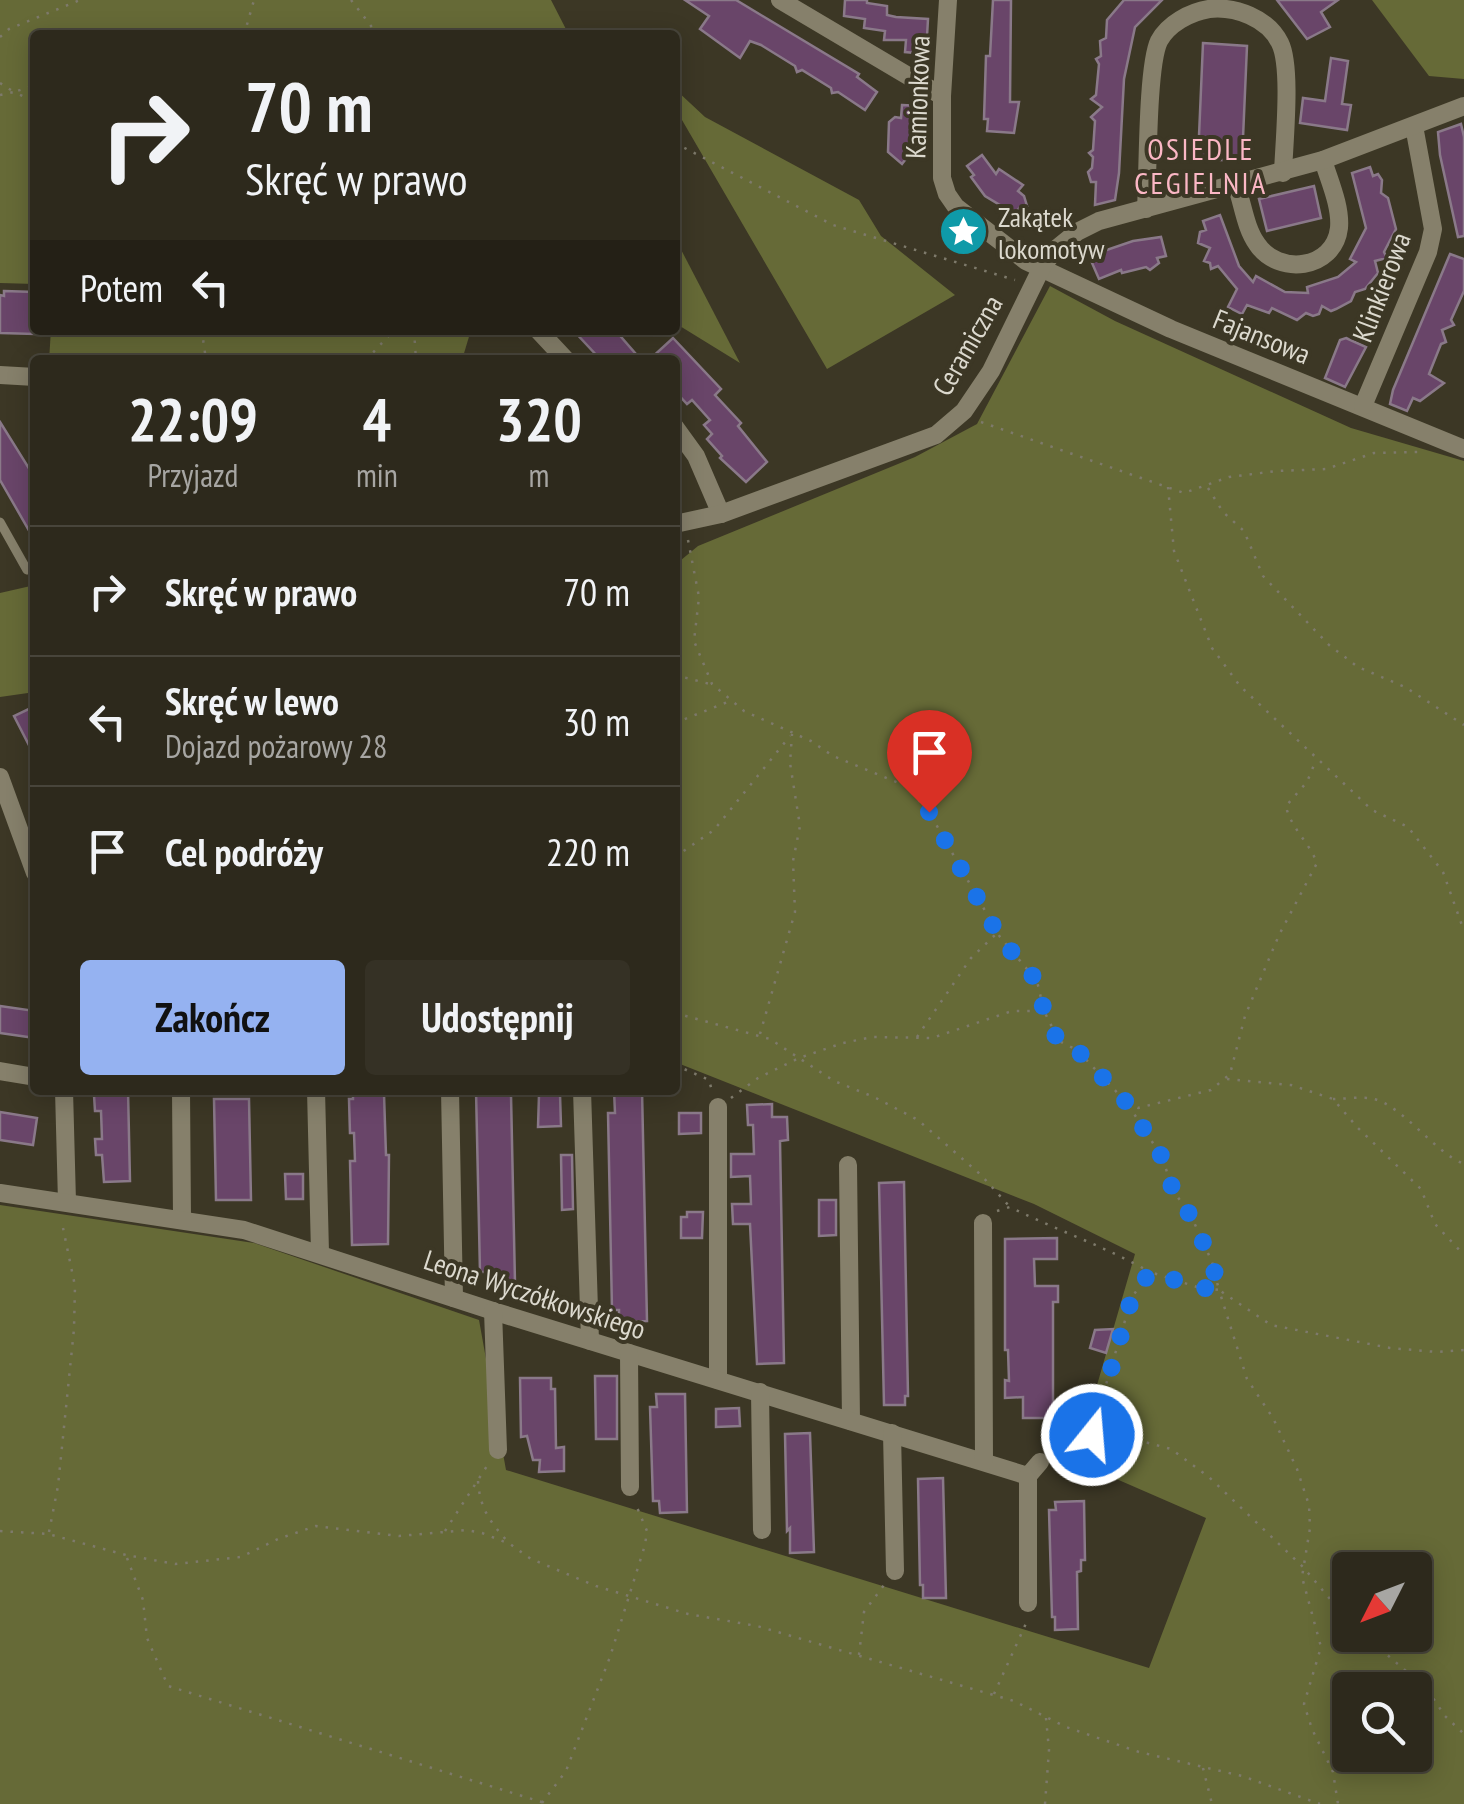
<!DOCTYPE html>
<html lang="pl">
<head>
<meta charset="utf-8">
<style>
  :root { --surface:#2d291c; --page:#353125; --text:#f1f3f6; --muted:#a7a6a3; --line:#48453b; --accent:#95b2f1 }
  body { margin:0; font-family:"PT Sans Narrow",sans-serif; background:var(--page); color:var(--text); height:100vh; display:flex; flex-direction:column; font-size:38px; white-space:nowrap }
  * { box-sizing:border-box; margin:0 }
  p { font-size:32px; color:var(--muted) }
  .icon { flex:none; width:55px; height:55px; fill:none; stroke:currentColor; stroke-width:2; stroke-linecap:round; stroke-linejoin:round }
  .map { position:relative; flex:1; overflow:hidden }
  .drawer { position:absolute; left:30px; top:355px; width:650px; height:740px; display:flex; flex-direction:column; background:var(--surface); border-radius:10px; box-shadow:0 5px 25px #0003,0 0 0 2px var(--line) }
  .drawer>* { flex:none }
  .top-card { position:absolute; left:30px; top:30px; width:650px; height:305px; border-radius:10px; box-shadow:0 5px 25px #0003,0 0 0 2px var(--line); background:#2d291c; color:var(--text); overflow:hidden }
  .needle { width:65px; rotate:228deg }
  .fabs { position:absolute; left:1332px; top:1552px; display:grid; gap:20px }
  .fabs a { display:grid; place-items:center; width:100px; height:100px; border-radius:10px; background:var(--surface); box-shadow:0 5px 25px #0003,0 0 0 2px var(--line); font-size:50px }
  .pin { position:absolute; display:grid; place-items:center; width:85px; height:85px; color:#fff; margin:-102px -42px; border-radius:50% 50% 50% 0; rotate:-45deg; box-shadow:0 0 10px #0007 }
  .pin .icon { rotate:45deg }
  .me { position:absolute; width:110px; margin:-55px; rotate:17deg; stroke-linejoin:round; filter:drop-shadow(0 0 8px #0008) }
  .turn { display:flex; align-items:center; gap:35px; height:210px; padding:0 50px; font-size:45px }
  .turn .icon { width:130px; height:130px; stroke-width:2.5 }
  .turn b { display:block; font-size:70px; line-height:85px }
  .then { display:flex; align-items:center; height:95px; padding:0 50px; background:#0003; gap:20px; font-size:38px }
  .eta { display:flex; justify-content:space-evenly; align-items:center; height:170px; text-align:center }
  .eta b { font-size:60px; font-weight:700; line-height:70px }
  .primary-button { display:flex; gap:20px; margin-top:auto; padding:20px 50px }
  .primary-button a { flex:1; height:115px; border-radius:10px; background:var(--accent); color:#111; font-size:40px; font-weight:700; line-height:115px; text-align:center }
  .primary-button a+a { background:var(--page); color:var(--text) }
  ul { padding:0; list-style:none }
  li { display:flex; align-items:center; gap:30px; height:130px; padding:0 50px; border-top:2px solid var(--line) }
  li div { flex:1 }
  li b { display:block; font-size:38px }
  li em { font-style:normal }
  .map>svg:first-child { display:block }
  .forest { fill:#666a37; fill-rule:evenodd }
  .building { fill:#694569; stroke:#8a7989; stroke-width:2.5 }
  .lines { fill:none; stroke-linecap:round; stroke-linejoin:round }
  .path { stroke:#7e7a6b; stroke-width:2.5; stroke-dasharray:2.5 8; stroke-linecap:butt }
  .service { stroke:#86806b; stroke-width:9 }
  .minor { stroke:#86806b; stroke-width:18 }
  .route { stroke:#1a73e8; stroke-width:18; stroke-dasharray:0 32.4 }
  .labels { text-anchor:middle; dominant-baseline:central; stroke-width:8; stroke-linejoin:round; paint-order:stroke }
  .street-label { font-size:28px; fill:#dcd9ce; stroke:#3c3725 }
  .poi-label { font-size:28px; fill:#dcd9ce; stroke:#3c3725; text-anchor:start }
  .neighbourhood-label { font-size:30px; letter-spacing:2.5px; fill:#fbb7c5; stroke:#3c3725 }
</style>
</head>
<body>
<div class="map">
<svg width="1464" height="1804" viewBox="0 0 1464 1804">
  <rect width="100%" height="100%" fill="#3c3725"/>
  <g class="forest">
    <polygon points="0,0 551,0 569,35 35,35 35,284 0,283"/>
    <polygon points="1372,0 1464,0 1464,79 1429,76"/>
    <polygon points="675,89 705,117 859,200 881,236 955,295 827,369 675,108"/>
    <polygon points="675,238 740,363 675,323"/>
    <path d="M 1050,286 L 1115,321 L 1351,428 L 1464,461 L 1464,1804 L 0,1804 L 0,1205 L 254,1243 L 479,1320 L 506,1470 L 1149,1668 L 1206,1518 L 1075,1461 L 1135,1254 L 1034,1204 L 675,1062 L 675,565 L 698,546 L 915,457 L 977,424 ZM 1350,1570 L 1415,1570 L 1415,1635 L 1350,1635 ZM 1350,1690 L 1415,1690 L 1415,1755 L 1350,1755 Z"/>
    <polygon points="51,330 471,330 462,360 49,360"/>
    <polygon points="35,585 35,692 0,697 0,593"/>
  </g>
  <g class="building">
    <polygon points="685,0 736,0 859,74 857,77 877,92 865,110 838,92 832,93 831,88 802,70 797,72 795,66 761,45 750,41 740,58 700,29 709,16"/>
    <polygon points="845,0 867,0 867,3 887,6 887,15 896,17 928,19 926,54 905,52 906,40 884,40 885,31 864,28 865,19 844,16"/>
    <polygon points="993,0 1011,0 1010,102 1019,102 1014,133 987,131 988,119 984,119 986,56 990,56"/>
    <polygon points="1124,0 1162,0 1135,27 1124,79 1119,173 1115,200 1095,205 1096,182 1091,182 1088,172 1092,168 1093,157 1089,153 1093,150 1095,121 1091,117 1102,107 1091,99 1096,95 1099,64 1096,59 1101,56 1100,41 1106,38 1107,20"/>
    <polygon points="1277,0 1338,0 1321,12 1330,27 1307,39"/>
    <polygon points="1203,43 1247,46 1242,161 1198,159"/>
    <polygon points="1331,58 1348,61 1342,104 1351,105 1347,130 1300,123 1303,98 1325,101"/>
    <polygon points="902,105 921,106 923,119 922,138 902,164 888,152 889,122 895,117 901,118"/>
    <polygon points="1461,124 1464,137 1464,236 1458,237 1440,155 1438,132"/>
    <polygon points="982,155 996,174 999,169 1023,185 1018,191 1024,196 1027,206 1020,207 1015,214 985,196 971,177 974,175 967,166"/>
    <polygon points="1370,167 1373,176 1378,174 1382,180 1381,193 1388,198 1396,229 1384,252 1387,258 1375,261 1378,273 1365,289 1355,292 1351,301 1336,309 1331,311 1322,306 1319,314 1313,316 1306,313 1297,320 1272,308 1269,313 1247,305 1242,314 1228,307 1237,289 1218,266 1211,269 1210,263 1204,261 1210,248 1198,243 1200,232 1206,230 1203,221 1220,215 1239,266 1253,282 1256,276 1285,292 1308,293 1307,287 1338,277 1356,262 1350,259 1366,228 1352,173"/>
    <polygon points="1314,186 1321,218 1267,231 1259,199"/>
    <polygon points="1161,237 1166,256 1157,258 1159,263 1150,270 1146,267 1122,273 1121,270 1099,279 1089,256 1133,241"/>
    <polygon points="1450,254 1464,259 1464,291 1451,320 1454,325 1442,330 1446,342 1441,344 1429,374 1444,383 1420,401 1413,398 1407,411 1390,404 1393,390"/>
    <polygon points="4,291 35,292 35,334 0,333 0,295 4,296"/>
    <polygon points="573,330 615,330 635,353 628,360 601,360"/>
    <polygon points="673,338 721,389 715,395 741,423 738,426 767,462 746,482 720,458 722,456 707,439 712,434 704,425 710,420 692,400 687,404 675,391 675,360 649,360"/>
    <polygon points="1346,338 1366,347 1345,387 1325,378 1340,340"/>
    <polygon points="0,422 35,478 35,541 0,480"/>
    <polygon points="35,706 35,757 14,716"/>
    <polygon points="0,1006 35,1011 35,1038 0,1033"/>
    <polygon points="101,1090 128,1090 130,1181 104,1182 102,1155 96,1155 95,1139 102,1139 101,1111 95,1111 94,1095 101,1095"/>
    <polygon points="353,1090 381,1090 381,1094 384,1094 386,1155 389,1155 388,1244 352,1245 350,1161 355,1161 354,1133 350,1133 349,1099 353,1099"/>
    <polygon points="476,1090 507,1090 507,1095 511,1095 515,1283 487,1284 486,1272 480,1272"/>
    <polygon points="614,1090 642,1090 647,1321 619,1322 619,1310 612,1310 608,1113 615,1113"/>
    <polygon points="560,1094 561,1126 538,1127 539,1095"/>
    <polygon points="214,1099 249,1099 251,1200 216,1200"/>
    <polygon points="772,1104 772,1117 787,1117 788,1140 780,1141 784,1363 757,1364 750,1224 733,1224 732,1204 751,1204 750,1176 731,1177 731,1154 754,1154 753,1125 748,1125 747,1105"/>
    <polygon points="0,1112 37,1118 33,1145 0,1140"/>
    <polygon points="679,1113 701,1113 701,1133 679,1134"/>
    <polygon points="561,1155 572,1155 573,1209 562,1210"/>
    <polygon points="285,1174 303,1174 303,1199 286,1199"/>
    <polygon points="904,1182 908,1396 905,1396 905,1405 884,1405 879,1183"/>
    <polygon points="819,1200 836,1200 836,1235 819,1236"/>
    <polygon points="687,1212 703,1212 702,1238 681,1238 681,1217 687,1217"/>
    <polygon points="1057,1238 1057,1259 1034,1259 1035,1286 1058,1286 1058,1302 1053,1302 1053,1418 1023,1418 1023,1397 1005,1398 1005,1380 1009,1381 1008,1350 1005,1350 1005,1239"/>
    <polygon points="1113,1329 1106,1353 1090,1348 1095,1330"/>
    <polygon points="595,1376 617,1376 617,1439 596,1439"/>
    <polygon points="520,1378 551,1378 551,1389 555,1389 556,1448 564,1447 564,1471 539,1472 540,1460 533,1460 527,1436 521,1437"/>
    <polygon points="656,1394 685,1394 687,1512 660,1513 659,1501 653,1501 650,1407 657,1407"/>
    <polygon points="739,1408 740,1426 716,1427 716,1409"/>
    <polygon points="810,1433 814,1552 790,1553 790,1528 787,1531 785,1434"/>
    <polygon points="943,1478 946,1598 923,1598 923,1585 920,1585 918,1479"/>
    <polygon points="1084,1501 1085,1560 1081,1560 1081,1571 1077,1572 1078,1629 1055,1630 1055,1617 1052,1617 1049,1510 1056,1510 1055,1502"/>
  </g>
  <g class="lines">
    <g class="path">
      <polyline points="351,0 378,35"/>
      <polyline points="244,35 254,0"/>
      <polyline points="0,37 9,29 80,0"/>
      <polyline points="0,83 14,92 35,85"/>
      <polyline points="0,95 14,92 35,102"/>
      <polyline points="675,143 833,225 1015,280"/>
      <polyline points="205,330 203,339 206,360"/>
      <polyline points="414,330 416,360"/>
      <polyline points="366,360 394,330"/>
      <polyline points="981,422 1184,493 1229,477 1277,471 1326,469 1374,453 1419,452"/>
      <polyline points="1168,487 1174,551 1212,648 1240,686 1372,810 1408,827 1443,872 1464,931"/>
      <polyline points="1208,488 1223,512 1244,531 1263,576 1329,645 1358,667 1405,687 1464,725"/>
      <polyline points="688,540 699,597 694,641 712,684 744,711 811,741 833,756 906,786 929,812 1000,937 1037,981 1044,1011 1059,1041 1077,1050 1127,1103 1162,1157 1173,1190 1192,1218 1212,1262 1219,1290 1271,1325 1390,1348 1437,1352 1464,1350"/>
      <polyline points="675,675 710,684"/>
      <polyline points="675,723 730,701"/>
      <polyline points="675,857 714,830 790,736"/>
      <polyline points="675,1013 770,1039 834,1081 874,1097 918,1120 981,1175 1010,1207"/>
      <polyline points="760,1034 795,912 793,861 800,826 790,763 792,734"/>
      <polyline points="917,1037 971,958 996,934"/>
      <polyline points="675,1065 709,1080 712,1091"/>
      <polyline points="1227,1079 1291,1085 1333,1099 1358,1128 1421,1189 1435,1224 1464,1255"/>
      <polyline points="731,1098 758,1078 799,1058 843,1043 873,1037 932,1038 1012,1011 1044,1011"/>
      <path d="M 1333,1099 C 1346,1099 1362,1096 1374,1099 C 1404,1107 1434,1152 1464,1164"/>
      <path d="M 1128,1103 L 1138,1108 L 1211,1090 L 1230,1074 L 1245,1016 L 1279,935 L 1317,863 C 1309,842 1290,827 1286,806 L 1307,782 L 1316,760"/>
      <path d="M 997,1211 L 1010,1207 C 1056,1230 1104,1246 1148,1271"/>
      <polyline points="1095,1435 1126,1437 1171,1449 1209,1477 1304,1568 1350,1623"/>
      <polyline points="1055,1454 1091,1435 1132,1297 1150,1272 1197,1287 1219,1290 1247,1379 1273,1418 1297,1469 1309,1505 1310,1528 1302,1577 1321,1647 1304,1704 1312,1729 1333,1772 1338,1804"/>
      <path d="M 478,1481 C 480,1509 490,1522 509,1543"/>
      <polyline points="0,1531 48,1534 126,1555 175,1564 241,1557 278,1539 316,1526 399,1536 467,1530 482,1533 510,1544 531,1559 596,1586 688,1614 757,1626 1014,1701 1066,1727 1139,1752 1242,1776 1320,1804"/>
      <polyline points="445,1531 487,1466"/>
      <polyline points="49,1532 58,1486 74,1329 75,1286 62,1223"/>
      <polyline points="127,1558 143,1600 147,1638 168,1686 548,1804"/>
      <polyline points="1364,1635 1427,1689 1445,1716 1464,1734"/>
      <polyline points="859,1655 864,1612 884,1585"/>
      <polyline points="994,1694 1028,1619"/>
      <polyline points="1203,1768 1212,1804"/>
      <polyline points="542,1803 566,1771 610,1657 645,1545 647,1531 636,1505"/>
      <polyline points="1045,1804 1049,1750 1046,1718"/>
    </g>
    <polyline class="service" points="0,522 27,570"/>
    <g class="minor">
      <polyline points="780,0 942,96"/>
      <polyline points="948,0 942,96 942,178 947,194 956,207 1026,261 1171,329 1464,449"/>
      <path d="M 1236,185 C 1243,204 1245,227 1257,244 C 1278,276 1334,270 1339,228 C 1341,206 1329,180 1323,160"/>
      <path d="M 1146,209 C 1148,175 1147,66 1159,41 C 1168,24 1190,12 1209,9 C 1235,6 1268,18 1280,43 C 1292,67 1284,143 1283,173"/>
      <polyline points="538,330 566,360"/>
      <polyline points="0,375 35,377"/>
      <polyline points="1363,406 1428,252 1433,229 1414,126"/>
      <polyline points="675,427 696,456 721,514"/>
      <polyline points="675,524 721,514 936,435 964,411 991,371 1042,267 1056,249 1077,232 1099,221 1323,160 1464,106"/>
      <polyline points="0,777 35,873"/>
      <polyline points="0,1071 35,1077"/>
      <polyline points="64,1090 67,1202"/>
      <polyline points="181,1090 182,1219"/>
      <polyline points="316,1090 320,1253"/>
      <polyline points="450,1090 454,1298"/>
      <polyline points="582,1090 590,1341"/>
      <polyline points="718,1107 718,1380"/>
      <polyline points="848,1165 851,1421"/>
      <polyline points="0,1193 244,1230 493,1311 1028,1476 1040,1462"/>
      <polyline points="983,1223 984,1461"/>
      <polyline points="493,1311 498,1450"/>
      <polyline points="629,1353 630,1487"/>
      <polyline points="760,1392 762,1530"/>
      <polyline points="892,1433 895,1571"/>
      <polyline points="1028,1603 1028,1476"/>
    </g>
  </g>
  <g class="lines">
    <polyline class="route" points="929,812 1000,938 1037,981 1044,1011 1058,1041 1077,1050 1127,1103 1162,1157 1173,1190 1192,1218 1212,1262 1219,1290 1197,1287 1150,1272 1132,1297 1092,1435"/>
  </g>
  <defs>
    <symbol id="sight-disc" viewBox="-11 -11 22 22"><circle r="9.5" fill="#0f9aa8" stroke="#3c3725"/><path d="M0-6L1.8-2.2L6-1.7L2.9 1.2L3.7 5.4L0 3.3L-3.7 5.4L-2.9 1.2L-6-1.7L-1.8-2.2Z" fill="#fff"/></symbol>
  </defs>
  <g fill-rule="evenodd">
    <use href="#sight-disc" x="936" y="204" width="55" height="55"/>
  </g>
  <g class="labels">
    <g class="street-label">
      <text transform="translate(917 97) rotate(-88)">Kamionkowa</text>
      <text transform="translate(1381 287) rotate(-69)">Klinkierowa</text>
      <text transform="translate(1262 336) rotate(22)">Fajansowa</text>
      <text transform="translate(967 345) rotate(-60)">Ceramiczna</text>
      <text transform="translate(535 1294) rotate(18)">Leona Wyczółkowskiego</text>
    </g>
    <g class="poi-label">
      <text x="998" y="216">Zakątek<tspan x="998" dy="32">lokomotyw</tspan></text>
    </g>
    <g class="neighbourhood-label">
      <text x="1201" y="148">OSIEDLE<tspan x="1201" dy="34">CEGIELNIA</tspan></text>
    </g>
  </g>
</svg>
<div class="fabs">
<a><svg class="needle" viewBox="-14 -14 28 28"><path d="M0-13l5 13h-10z" fill="#e53935"/><path d="M0 13l5-13h-10z" fill="#a7a6a3"/></svg></a>
<a><svg class="icon" aria-label="search" viewBox="0 0 24 24"><circle cx="10" cy="10" r="6"/><path d="M15 15l6 6"/></svg></a>
</div>
<div class="pin" style="left:929px;top:812px;background:#d93025"><svg class="icon" aria-label="arrive" viewBox="0 0 24 24"><path d="M6 21V4h12l-3 4 3 4H6"/></svg></div>
<svg class="me" style="left:1092px;top:1435px" viewBox="-20 -20 40 40"><circle r="17" fill="#1a73e8" stroke="#fff" stroke-width="3"/><path d="M0-11L8 9 0 5-8 9z" fill="#fff"/></svg>
<div class="top-card">
<div class="turn"><svg class="icon" aria-label="right" viewBox="0 0 24 24"><path d="M7 20v-9h11M14 6l5 5-5 5"/></svg><div><b>70 m</b>Skręć w prawo</div></div>
<div class="then">Potem<svg class="icon" aria-label="left" viewBox="0 0 24 24"><path d="M17 20v-9H6M10 6l-5 5 5 5"/></svg></div>
</div>
<section class="drawer">
<div class="eta">
<div><b>22:09</b><p>Przyjazd</p></div>
<div><b>4</b><p>min</p></div>
<div><b>320</b><p>m</p></div>
</div>
<ul>
<li><svg class="icon" aria-label="right" viewBox="0 0 24 24"><path d="M7 20v-9h11M14 6l5 5-5 5"/></svg><div><b>Skręć w prawo</b></div><em>70 m</em></li>
<li><svg class="icon" aria-label="left" viewBox="0 0 24 24"><path d="M17 20v-9H6M10 6l-5 5 5 5"/></svg><div><b>Skręć w lewo</b><p>Dojazd pożarowy 28</p></div><em>30 m</em></li>
<li><svg class="icon" aria-label="arrive" viewBox="0 0 24 24"><path d="M6 21V4h12l-3 4 3 4H6"/></svg><div><b>Cel podróży</b></div><em>220 m</em></li>
</ul>
<div class="primary-button"><a>Zakończ</a><a>Udostępnij</a></div>
</section>
</div>
</body>
</html>
